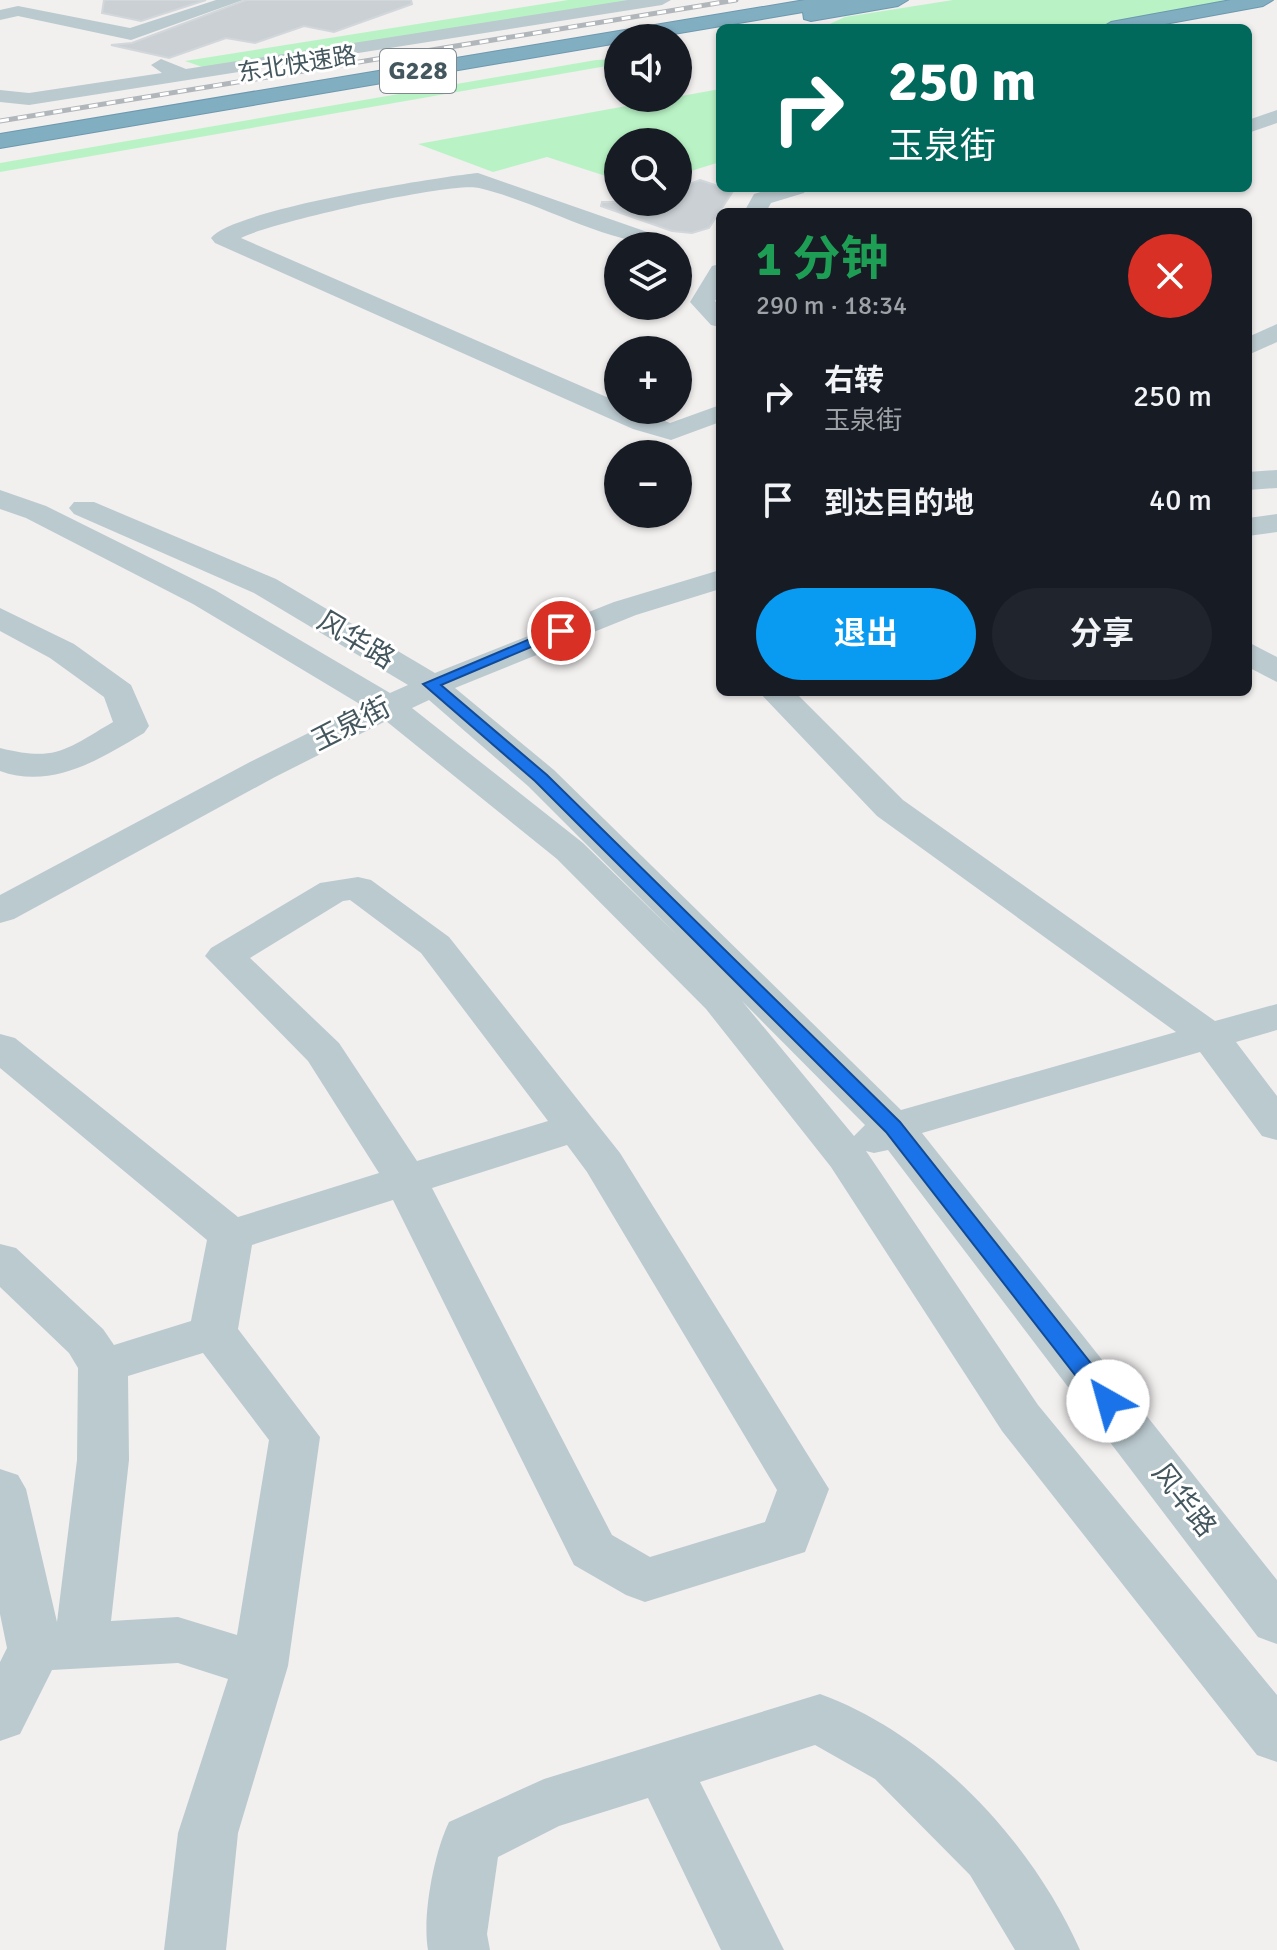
<!DOCTYPE html>
<html lang="zh">
<head>
<meta charset="utf-8">
<style>
  :root { --surface:#171b24; --page:#20242c; --text:#f1f3f6; --muted:#9ea1a6; --accent:#099bf2 }
  body { margin:0; font-family:Signika,"Noto Sans SC",sans-serif; background:var(--page); color:var(--text); height:100vh; display:flex; flex-direction:column; font-size:30px; white-space:nowrap }
  * { box-sizing:border-box; margin:0 }
  p { font-size:26px; color:var(--muted) }
  .icon { flex:none; width:44px; height:44px; fill:none; stroke:currentColor; stroke-width:2; stroke-linecap:round; stroke-linejoin:round }
  .map { position:relative; flex:1; overflow:hidden }
  .details { position:absolute; left:716px; top:208px; width:536px; height:488px; display:flex; flex-direction:column; background:var(--surface); border-radius:12px; box-shadow:0 2px 6px #0004 }
  .details>* { flex:none }
  .top-card { position:absolute; left:716px; top:24px; width:536px; height:168px; border-radius:12px; box-shadow:0 2px 6px #0004; background:#00695c; color:#fff; overflow:hidden }
  .buttons { position:absolute; left:604px; top:24px; display:grid; gap:16px }
  .buttons a { display:grid; place-items:center; width:88px; height:88px; border-radius:50%; background:var(--surface); box-shadow:0 2px 6px #0004; font-size:40px }
  .pin { position:absolute; display:grid; place-items:center; width:68px; height:68px; color:#fff; margin:-34px; border:4px solid #fff; border-radius:50%; box-shadow:0 2px 8px #0007 }
  .me { position:absolute; width:88px; margin:-44px; rotate:322deg; stroke-linejoin:round; filter:drop-shadow(0 0 6px #0008) }
  .turn { display:flex; align-items:center; gap:28px; height:168px; padding:0 40px; font-size:36px }
  .turn .icon { width:104px; height:104px; stroke-width:2.5 }
  .turn b { display:block; font-size:56px; line-height:68px }
  .round { display:grid; place-items:center; flex:none; width:84px; height:84px; border-radius:42px; background:var(--page) }
  .head { display:flex; align-items:center; justify-content:space-between; height:136px; padding:0 40px }
  h1 { font-size:48px; font-weight:700; line-height:60px; color:#1e9e55 }
  .action { display:flex; gap:16px; margin-top:auto; padding:16px 40px }
  .action a { flex:1; height:92px; border-radius:48px; background:var(--accent); color:#fff; font-size:32px; font-weight:700; line-height:92px; text-align:center }
  .action a+a { background:var(--page); color:var(--text) }
  ul { padding:0; list-style:none }
  li { display:flex; align-items:center; gap:24px; height:104px; padding:0 40px }
  li div { flex:1 }
  li b { display:block; font-size:30px }
  li em { font-style:normal }
  .map>svg:first-child { display:block }
  .green { fill:#b9f3c5 }
  .building { fill:#cad0d4; stroke:#d2d7db; stroke-width:2 }
  .lines { fill:none; stroke-linecap:round; stroke-linejoin:round }
  .highway-casing { stroke:#6d99ae; stroke-width:2 }
  .minor { fill:#bbcacf; fill-rule:evenodd }
  .highway { fill:#82aec2; fill-rule:evenodd }
  .rail-casing { stroke:#b0b6ba; stroke-width:5 }
  .rail { stroke:#fff; stroke-width:3; stroke-dasharray:9; stroke-linecap:butt }
  .route { fill:#1a73e8; stroke:#114b97; stroke-width:2 }
  .labels { text-anchor:middle; dominant-baseline:central; stroke-width:6; stroke-linejoin:round; paint-order:stroke }
  .far-street-label { font-size:24px; fill:#45575e; stroke:#fff }
  .shield { fill:#fff; stroke:#7d898e; stroke-width:2 }
  .shield-label { font-size:26px; font-weight:bold; fill:#45575e }
  .street-label { font-size:28px; fill:#45575e; stroke:#fff }
</style>
</head>
<body>
<div class="map">
<svg width="1277" height="1950" viewBox="0 0 1277 1950">
  <rect width="100%" height="100%" fill="#f2efef"/>
  <g class="green">
    <polygon points="568,0 652,0 208,69 185,61"/>
    <polygon points="953,0 1257,0 1103,28 821,28 845,17"/>
    <polygon points="618,59 618,64 0,172 0,163 596,60"/>
    <polygon points="720,89 720,162 678,175 678,142 618,142 618,180 547,157 493,172 418,144"/>
  </g>
  <g class="building">
    <polygon points="104,0 206,0 141,21 102,13"/>
    <polygon points="246,0 411,0 412,4 334,32 304,26 255,43 226,38 169,58 111,45 132,43"/>
    <polygon points="700,180 733,191 709,228 692,233 672,231 601,206 602,202 678,202 678,188"/>
  </g>
  <g class="lines">
    <defs>
      <g id="highway">
        <polygon points="805,0 908,0 898,6 811,21 804,19 803,12 650,38 618,38 618,43 0,148 0,134"/>
        <polygon points="1231,0 1273,0 1263,6 1143,28 1101,28 1111,22"/>
      </g>
    </defs>
    <use href="#highway" class="highway-casing"/>
    <g class="minor">
      <polygon points="216,0 243,0 131,40 18,16 0,20 0,10 18,6 130,28"/>
      <polygon points="628,0 671,0 662,5 29,105 0,102 0,90 29,93 162,73 151,65 161,59 186,69"/>
      <polygon points="1277,110 1277,123 1248,133 1248,120"/>
      <path d="M 478,173 L 673,241 L 677,246 C 607,246 546,204 479,188 C 453,181 268,223 241,238 L 618,402 L 618,410 L 636,410 L 670,423 L 720,405 L 720,422 L 671,440 L 633,429 L 215,243 L 211,238 C 231,210 437,177 478,173 Z"/>
      <polygon points="774,188 807,188 804,193 771,203 766,212 744,212 754,194"/>
      <polygon points="720,264 720,292 715,301 720,306 720,327 711,325 690,302 712,266"/>
      <polygon points="1277,324 1277,342 1248,355 1248,337"/>
      <polygon points="1277,470 1277,488 1248,490 1248,472"/>
      <path d="M 0,490 L 46,506 L 215,590 L 390,693 L 408,685 L 254,593 L 74,514 L 69,508 L 74,502 L 94,502 L 276,579 L 435,673 L 614,602 L 720,570 L 720,589 L 636,615 L 455,688 L 554,770 L 901,1110 L 1176,1032 L 877,816 L 759,692 L 795,692 L 903,800 L 1215,1021 L 1277,1004 L 1277,1030 L 1236,1042 L 1277,1096 L 1277,1140 L 1262,1136 L 1200,1052 L 922,1133 L 1277,1580 L 1277,1644 L 1258,1637 L 888,1150 L 874,1153 L 866,1151 L 1038,1405 L 1277,1695 L 1277,1762 L 1257,1755 L 1002,1431 L 831,1167 L 706,1009 L 557,859 L 386,721 L 275,777 L 14,919 L 0,923 L 0,895 L 250,762 L 363,706 L 193,604 L 26,518 L 0,509 ZM 429,700 L 528,786 L 677,935 L 583,843 L 412,708 ZM 742,1001 L 865,1125 L 854,1136 Z"/>
      <polygon points="1277,514 1277,532 1248,536 1248,518"/>
      <path d="M 0,608 L 74,644 L 131,685 L 149,726 L 144,733 C 100,759 52,790 0,771 L 0,748 C 56,762 65,750 113,722 L 104,697 L 50,658 L 0,631 Z"/>
      <polygon points="1248,642 1277,657 1277,682 1248,667"/>
      <path d="M 358,877 L 371,880 L 449,937 L 620,1153 L 829,1489 L 805,1552 L 645,1602 L 626,1595 L 574,1565 L 393,1200 L 252,1245 L 238,1329 L 320,1437 L 288,1666 L 238,1833 L 226,1950 L 164,1950 L 178,1833 L 228,1679 L 178,1663 L 52,1670 L 20,1734 L 0,1741 L 0,1662 L 7,1648 L 0,1614 L 0,1469 L 18,1475 L 26,1489 L 57,1622 L 77,1460 L 78,1368 L 69,1353 L 0,1287 L 0,1244 L 16,1248 L 103,1329 L 114,1345 L 191,1321 L 207,1240 L 0,1068 L 0,1034 L 15,1038 L 238,1217 L 379,1173 L 308,1061 L 205,956 L 211,948 L 320,883 ZM 350,900 L 421,953 L 548,1121 L 417,1161 L 339,1043 L 250,958 L 343,901 ZM 567,1145 L 587,1172 L 777,1490 L 765,1522 L 650,1557 L 612,1535 L 432,1188 ZM 203,1353 L 269,1440 L 237,1635 L 178,1617 L 111,1621 L 129,1460 L 128,1376 Z"/>
      <path d="M 820,1694 C 933,1735 1032,1842 1080,1950 L 1015,1950 L 970,1875 L 875,1779 L 815,1745 L 700,1782 L 784,1950 L 721,1950 L 648,1798 L 559,1826 L 498,1857 L 487,1934 L 490,1950 L 428,1950 C 422,1916 434,1853 449,1822 L 544,1779 Z"/>
    </g>
    <use href="#highway" class="highway"/>
    <defs>
      <polyline id="rail" points="0,121 736,0"/>
    </defs>
    <use href="#rail" class="rail-casing"/>
    <use href="#rail" class="rail"/>
  </g>
  <polygon class="route" points="556,628 569,631 441,685 547,775 900,1122 1116,1395 1119,1401 1116,1407 1100,1407 886,1132 535,781 423,684"/>
  <g class="labels">
    <g class="far-street-label">
      <text transform="translate(297 64) rotate(-9)">东北快速路</text>
    </g>
    <rect class="shield" x="380" y="49" width="76" height="44" rx="6"/>
    <g class="shield-label">
      <text x="418" y="71">G228</text>
    </g>
    <g class="street-label">
      <text transform="translate(356 640) rotate(31)">风华路</text>
      <text transform="translate(351 724) rotate(-27)">玉泉街</text>
      <text transform="translate(1184 1500) rotate(52)">风华路</text>
    </g>
  </g>
</svg>
<div class="buttons">
<a><svg class="icon" aria-label="sound" viewBox="0 0 24 24"><path d="M4 9h4l5-4v14l-5-4H4zM17 9q2 3 0 6"/></svg></a>
<a><svg class="icon" aria-label="search" viewBox="0 0 24 24"><circle cx="10" cy="10" r="6"/><path d="M15 15l6 6"/></svg></a>
<a><svg class="icon" aria-label="layers" viewBox="0 0 24 24"><path d="M12 4l9 5-9 5-9-5zM3 14l9 5 9-5"/></svg></a>
<a>+</a>
<a>−</a>
</div>
<div class="pin" style="left:561px;top:631px;background:#d93025"><svg class="icon" aria-label="arrive" viewBox="0 0 24 24"><path d="M6 21V4h12l-3 4 3 4H6"/></svg></div>
<svg class="me" style="left:1108px;top:1401px" viewBox="-20 -20 40 40"><circle r="19" fill="#fff"/><path d="M0-13L10 11 0 6-10 11z" fill="#1a73e8"/></svg>
<div class="top-card">
<div class="turn"><svg class="icon" aria-label="right" viewBox="0 0 24 24"><path d="M7 20v-9h11M14 6l5 5-5 5"/></svg><div><b>250 m</b>玉泉街</div></div>
</div>
<section class="details">
<div class="head"><div><h1>1 分钟</h1><p>290 m · 18:34</p></div><a class="round" style="background:#d93025;color:#fff"><svg class="icon" aria-label="close" viewBox="0 0 24 24"><path d="M6 6l12 12M18 6L6 18"/></svg></a></div>
<ul>
<li><svg class="icon" aria-label="right" viewBox="0 0 24 24"><path d="M7 20v-9h11M14 6l5 5-5 5"/></svg><div><b>右转</b><p>玉泉街</p></div><em>250 m</em></li>
<li><svg class="icon" aria-label="arrive" viewBox="0 0 24 24"><path d="M6 21V4h12l-3 4 3 4H6"/></svg><div><b>到达目的地</b></div><em>40 m</em></li>
</ul>
<div class="action"><a>退出</a><a>分享</a></div>
</section>
</div>
</body>
</html>
